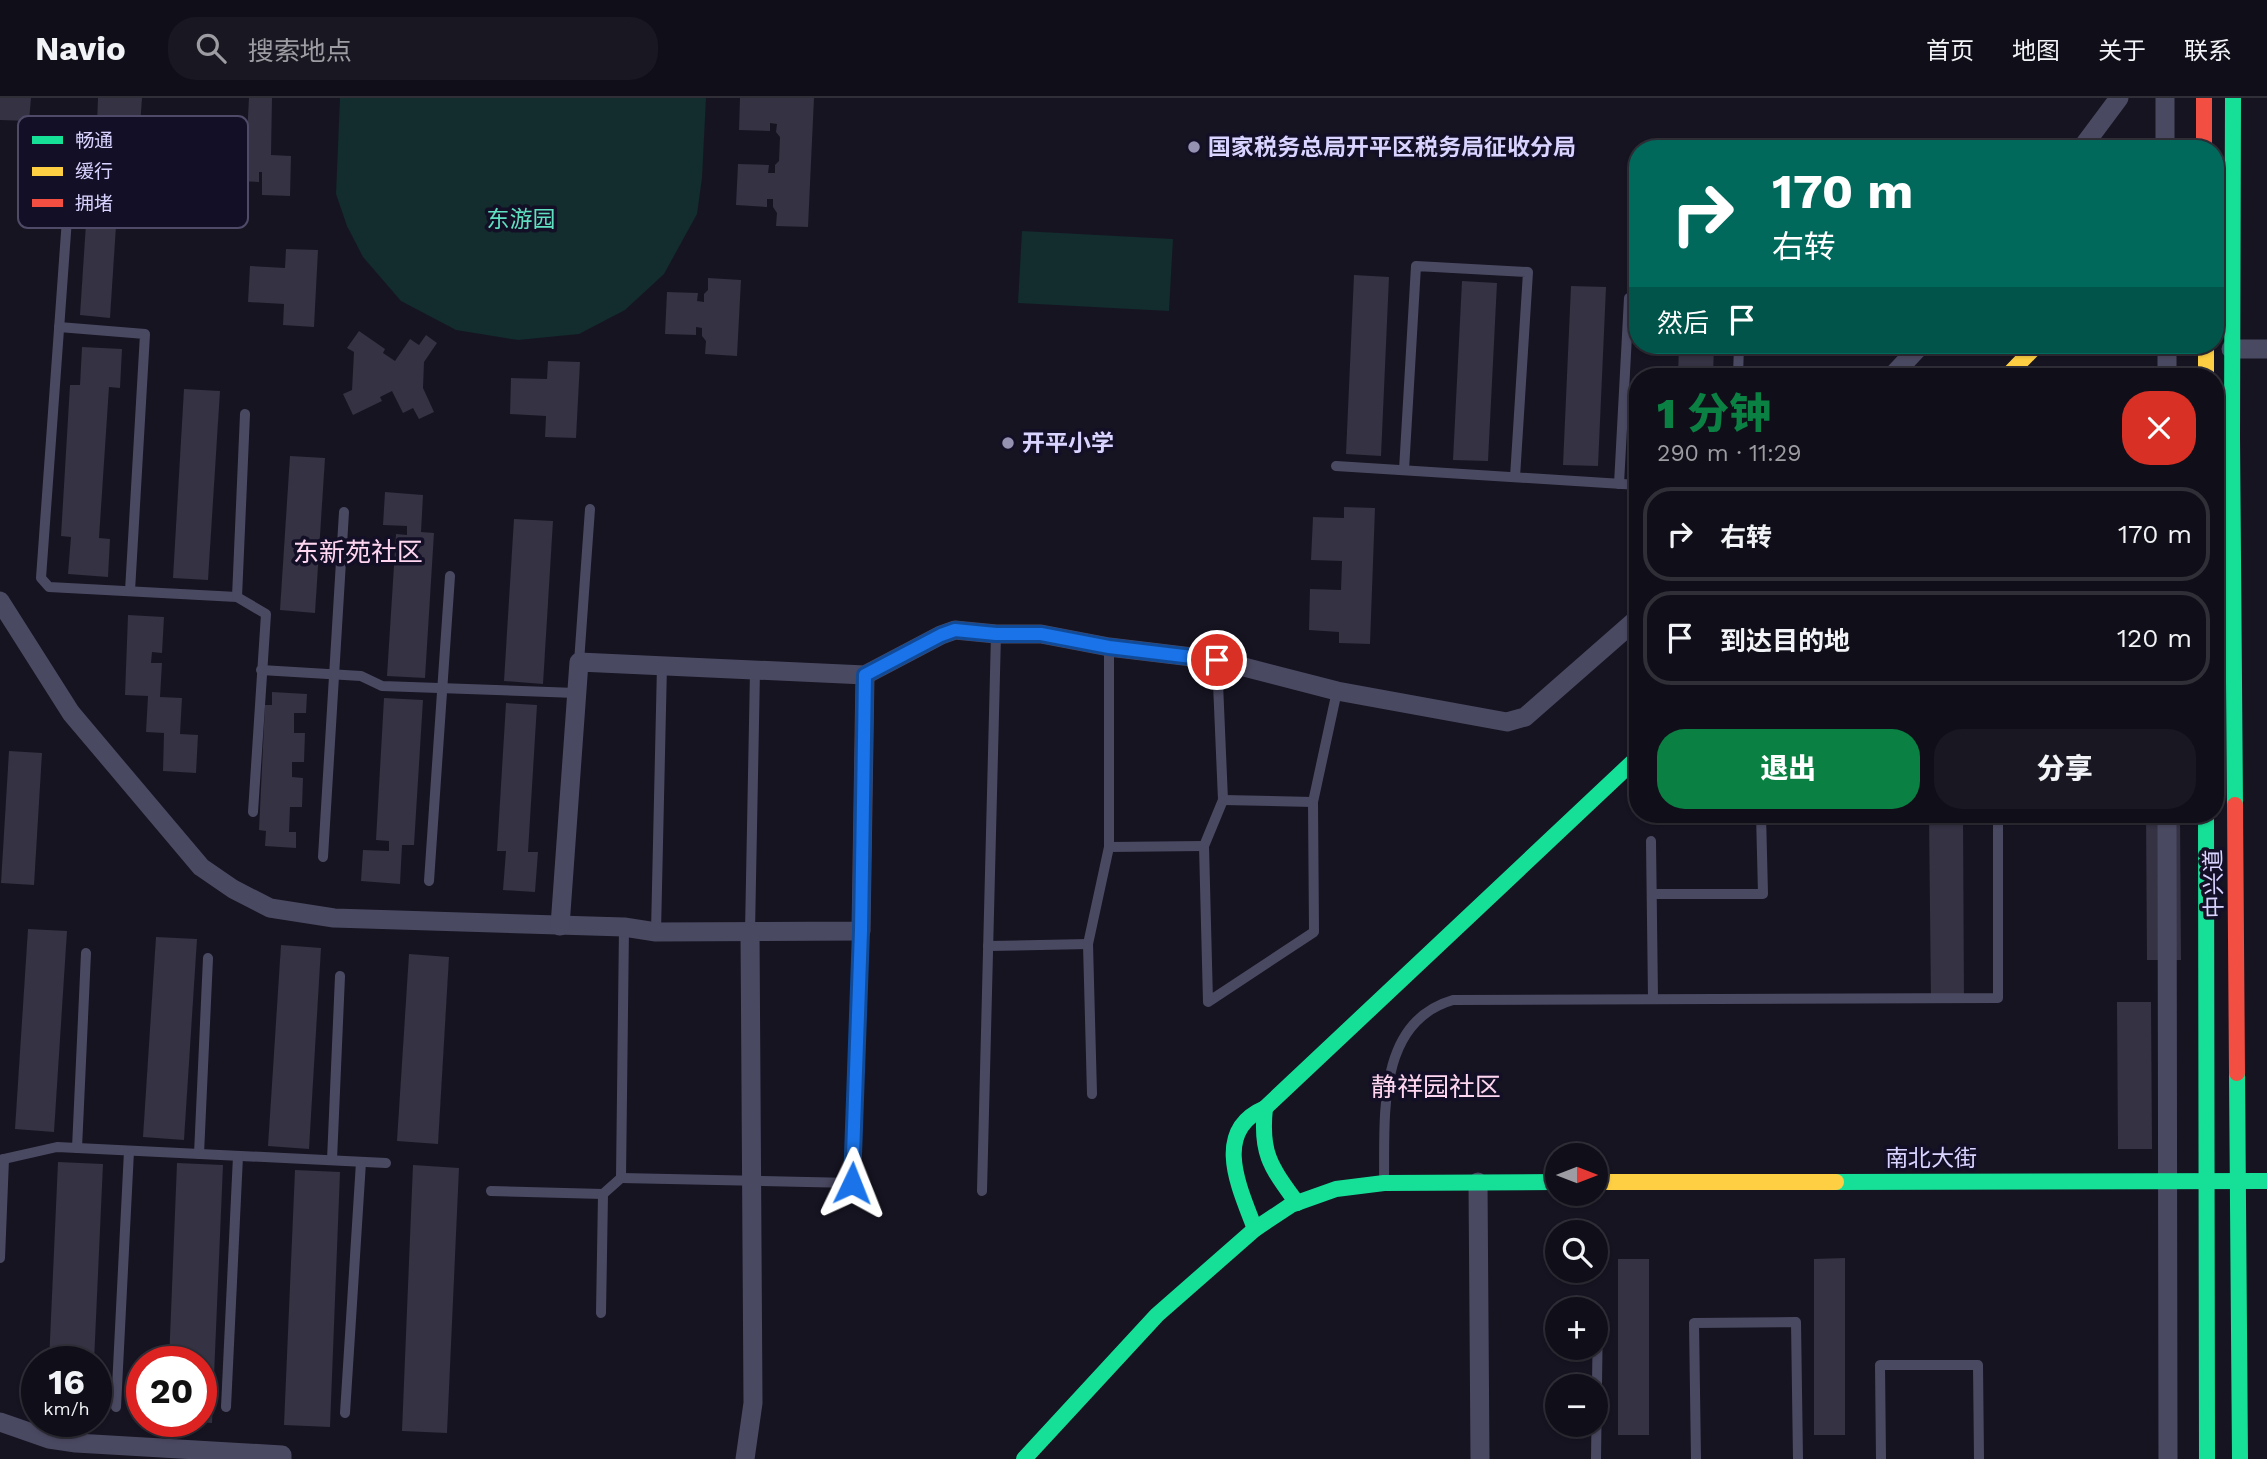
<!DOCTYPE html>
<html lang="zh">
<head>
<meta charset="utf-8">
<style>
  :root { --surface:#100f19; --page:#191822; --text:#f1f3f6; --muted:#9c9ca2; --line:#302f38; --accent:#0b8043 }
  body { margin:0; font-family:"Work Sans","Noto Sans SC",sans-serif; background:var(--page); color:var(--text); height:100vh; display:flex; flex-direction:column; font-size:26px; white-space:nowrap }
  * { box-sizing:border-box; margin:0 }
  p { font-size:23px; color:var(--muted) }
  .icon { flex:none; width:38px; height:38px; fill:none; stroke:currentColor; stroke-width:2; stroke-linecap:round; stroke-linejoin:round }
  .map { position:relative; flex:1; overflow:hidden }
  .details { position:absolute; left:1629px; top:270px; width:595px; height:455px; display:flex; flex-direction:column; background:var(--surface); border-radius:28px; box-shadow:0 2px 5px #0004,0 0 0 2px var(--line) }
  .details>* { flex:none }
  .top-card { position:absolute; left:1629px; top:42px; width:595px; height:214px; border-radius:28px; box-shadow:0 2px 5px #0004,0 0 0 2px var(--line); background:#00695c; color:#fff; overflow:hidden }
  .needle { width:46px; rotate:90deg }
  .buttons { position:absolute; left:1545px; top:1045px; display:grid; gap:14px }
  .buttons a { display:grid; place-items:center; width:63px; height:63px; border-radius:50%; background:var(--surface); box-shadow:0 2px 5px #0004,0 0 0 2px var(--line); font-size:35px }
  .speed { position:absolute; left:21px; top:1248px; display:flex; gap:14px; font-size:35px; font-weight:700; text-align:center }
  .speed>* { display:grid; place-content:center; width:91px; height:91px; border-radius:50%; background:var(--surface); box-shadow:0 2px 5px #0004,0 0 0 2px var(--line); line-height:1 }
  .speed small { font-size:18px; font-weight:400 }
  .speed .limit { border:10px solid #d22; background:#fff; color:#111 }
  .pin { position:absolute; display:grid; place-items:center; width:60px; height:60px; color:#fff; margin:-30px; border:4px solid #fff; border-radius:50%; box-shadow:0 2px 7px #0007 }
  .me { position:absolute; width:77px; margin:-38px; rotate:2deg; stroke-linejoin:round; filter:drop-shadow(0 0 5px #0008) }
  .turn { display:flex; align-items:center; gap:24px; height:147px; padding:0 28px; font-size:32px }
  .turn .icon { width:91px; height:91px; stroke-width:2.5 }
  .turn b { display:block; font-size:49px; line-height:60px }
  .then { display:flex; align-items:center; height:66px; padding:0 28px; background:#0003; gap:14px; font-size:26px }
  .round { display:grid; place-items:center; flex:none; width:74px; height:74px; border-radius:28px; background:var(--page) }
  .overview { display:flex; align-items:center; justify-content:space-between; height:119px; padding:0 28px }
  h1 { font-size:42px; font-weight:800; line-height:52px; color:var(--accent) }
  .button { display:flex; gap:14px; margin-top:auto; padding:14px 28px }
  .button a { flex:1; height:80px; border-radius:28px; background:var(--accent); color:#fff; font-size:28px; font-weight:800; line-height:80px; text-align:center }
  .button a+a { background:var(--page); color:var(--text) }
  ul { padding:0; list-style:none }
  li { display:flex; align-items:center; gap:21px; height:94px; margin:0 14px 10px; padding:0 14px; border:4px solid var(--line); border-radius:28px }
  li div { flex:1 }
  li b { display:block; font-size:26px }
  li em { font-style:normal }
  header { display:flex; align-items:center; gap:42px; box-sizing:border-box; height:98px; padding:0 35px; background:var(--surface); border-bottom:2px solid var(--line) }
  header strong { font-size:33px }
  nav { display:flex; gap:38px; margin-inline-start:auto; font-size:24px }
  .search { width:490px; height:63px; background:var(--page); display:flex; align-items:center; gap:18px; box-sizing:border-box; padding:0 24px; border-radius:28px; color:var(--muted); font-size:26px }
  .map>svg:first-child { display:block }
  .green { fill:#132c2d }
  .building { fill:#343243 }
  .lines { fill:none; stroke-linecap:round; stroke-linejoin:round }
  .lane { stroke:#4a4962; stroke-width:10 }
  .street { stroke:#4a4962; stroke-width:19 }
  .fast { stroke:#16e098; stroke-width:16 }
  .slow { stroke:#ffcf43; stroke-width:16 }
  .jam { stroke:#f24e42; stroke-width:16 }
  .route-casing { stroke:#114b97; stroke-width:18 }
  .route { stroke:#1a73e8; stroke-width:12 }
  .poi-dot { fill:#9591b1; stroke:#130f26; stroke-width:2.5 }
  .labels { text-anchor:middle; dominant-baseline:central; stroke-width:7; stroke-linejoin:round; paint-order:stroke }
  .poi-label { font-size:23px; font-weight:bold; fill:#d9d4ff; stroke:#130f26; text-anchor:start }
  .park-label { font-size:23px; fill:#5fe0c0; stroke:#130f26 }
  .street-label { font-size:23px; fill:#d9d4ff; stroke:#130f26 }
  .quarter-label { font-size:26px; fill:#ffd6f0; stroke:#130f26 }
  .key { fill:#130f26; stroke:#4e4a67; stroke-width:2 }
  .key-label { font-size:19px; fill:#d9d4ff }
</style>
</head>
<body>
<header>
<strong>Navio</strong>
<div class="search"><svg class="icon" aria-label="search" viewBox="0 0 24 24"><circle cx="10" cy="10" r="6"/><path d="M15 15l6 6"/></svg>搜索地点</div>
<nav><a>首页</a><a>地图</a><a>关于</a><a>联系</a></nav>
</header>
<div class="map">
<svg width="2267" height="1361" viewBox="0 0 2267 1361">
  <rect width="100%" height="100%" fill="#161421"/>
  <g class="green">
    <polygon points="340,0 706,0 702,80 697,116 664,176 625,212 579,236 518,242 456,232 401,203 363,159 347,128 336,96"/>
    <polygon points="1022,133 1173,141 1169,213 1018,205"/>
  </g>
  <g class="building">
    <polygon points="0,0 31,0 29,23 0,22"/>
    <polygon points="98,0 142,0 140,28 97,26"/>
    <polygon points="249,0 272,0 271,57 291,58 290,98 262,97 262,74 259,74 259,84 236,83 237,59 217,58 217,36 247,37"/>
    <polygon points="740,0 814,0 808,129 776,128 777,115 773,109 773,101 767,101 767,109 736,107 738,66 769,67 768,75 775,75 775,67 779,63 780,39 776,34 777,26 770,25 770,33 739,32"/>
    <polygon points="88,95 118,97 110,220 80,217"/>
    <polygon points="286,151 318,152 314,229 283,227 284,206 248,204 250,168 285,170"/>
    <polygon points="1354,177 1389,179 1381,358 1346,356"/>
    <polygon points="708,180 741,182 737,258 705,256 706,243 702,238 702,230 696,229 696,237 665,236 667,194 698,195 697,203 704,204 704,196 708,192"/>
    <polygon points="1462,183 1497,185 1488,363 1453,362"/>
    <polygon points="1571,188 1606,189 1598,368 1563,367"/>
    <polygon points="359,233 385,251 383,255 395,263 410,241 419,247 426,237 437,245 424,264 423,290 434,314 419,321 413,310 403,315 392,293 380,299 382,303 353,317 343,296 352,292 354,254 347,250"/>
    <polygon points="1679,247 1714,247 1713,278 1678,278"/>
    <polygon points="82,249 122,251 120,290 109,289 99,440 110,441 108,479 68,476 71,439 61,438 70,287 80,287"/>
    <polygon points="548,263 580,264 576,340 545,339 546,318 510,316 511,280 547,281"/>
    <polygon points="184,291 220,293 208,482 173,480"/>
    <polygon points="290,358 325,360 315,515 280,512"/>
    <polygon points="385,394 423,397 421,434 434,435 425,580 387,578 396,436 407,437 407,428 383,427"/>
    <polygon points="1344,409 1375,410 1370,546 1339,545 1339,534 1309,532 1310,491 1341,492 1342,463 1311,462 1313,419 1344,420"/>
    <polygon points="514,421 553,423 543,586 504,583"/>
    <polygon points="128,517 164,519 162,555 152,554 151,565 162,565 160,599 182,600 180,636 198,637 196,675 163,673 164,635 146,634 148,598 125,597"/>
    <polygon points="272,594 307,596 306,615 294,615 294,635 305,635 304,664 292,664 292,679 303,680 302,709 290,709 289,734 296,734 296,750 265,748 266,733 259,732 265,607 272,607"/>
    <polygon points="384,600 423,602 414,747 402,747 400,786 361,783 363,752 389,753 389,743 376,742"/>
    <polygon points="506,605 537,607 528,754 538,754 535,794 503,792 506,753 497,753"/>
    <polygon points="9,653 42,655 34,787 1,785"/>
    <polygon points="1929,716 1963,716 1964,905 1931,905"/>
    <polygon points="2146,716 2180,716 2181,862 2147,862"/>
    <polygon points="28,831 67,833 54,1034 15,1031"/>
    <polygon points="156,839 197,841 184,1042 143,1039"/>
    <polygon points="281,847 321,850 309,1051 268,1048"/>
    <polygon points="409,856 449,859 438,1046 397,1043"/>
    <polygon points="2117,904 2151,904 2152,1051 2118,1051"/>
    <polygon points="58,1064 103,1066 94,1264 49,1264"/>
    <polygon points="177,1065 223,1067 212,1325 201,1324 201,1264 169,1264"/>
    <polygon points="413,1067 459,1070 447,1335 402,1333"/>
    <polygon points="295,1072 340,1074 330,1329 284,1327"/>
    <polygon points="1845,1160 1845,1337 1814,1337 1814,1161"/>
    <rect x="1618" y="1161" width="31" height="176"/>
  </g>
  <g class="lines">
    <g class="lane">
      <polyline points="68,107 41,480 49,489 237,499"/>
      <polyline points="59,229 145,236 130,493"/>
      <polyline points="1738,278 1739,247"/>
      <polyline points="245,316 237,499 266,516 253,714"/>
      <polyline points="1336,368 1638,387"/>
      <polyline points="1404,372 1416,168 1528,174 1515,379"/>
      <polyline points="1619,386 1629,200"/>
      <polyline points="1217,562 1223,702 1204,748 1208,904 1314,834 1313,704 1337,593"/>
      <polyline points="579,564 590,411"/>
      <polyline points="261,572 361,578 382,588 576,595"/>
      <polyline points="1223,702 1313,704"/>
      <polyline points="1651,743 1653,901"/>
      <polyline points="1109,749 1204,748"/>
      <polyline points="323,759 344,414"/>
      <polyline points="429,783 450,478"/>
      <polyline points="1652,796 1763,796 1761,716"/>
      <polyline points="656,834 662,567"/>
      <polyline points="750,834 755,572"/>
      <polyline points="988,848 1088,846"/>
      <polyline points="1092,996 1088,846 1109,749 1109,549"/>
      <polyline points="77,1050 86,855"/>
      <polyline points="199,1056 208,860"/>
      <polyline points="0,1062 57,1049 386,1065"/>
      <polyline points="332,1062 340,878"/>
      <polyline points="621,1080 852,1085 861,833"/>
      <path d="M 1384,1084 C 1385,1020 1376,924 1453,902 L 1998,900 L 1998,716"/>
      <polyline points="491,1093 603,1096"/>
      <polyline points="982,1093 996,536"/>
      <polyline points="0,1160 4,1061"/>
      <polyline points="601,1215 603,1096 621,1080 624,829"/>
      <polyline points="116,1309 129,1053"/>
      <polyline points="226,1309 238,1058"/>
      <polyline points="345,1315 361,1064"/>
      <polyline points="1596,1361 1598,1212"/>
      <polyline points="1696,1361 1694,1225 1796,1224 1798,1361"/>
      <polyline points="1881,1361 1880,1267 1978,1267 1979,1361"/>
    </g>
    <g class="street">
      <polyline points="2165,0 2165,51"/>
      <polyline points="2081,51 2119,0"/>
      <polyline points="2167,247 2167,278"/>
      <polyline points="2231,251 2267,251"/>
      <polyline points="1892,278 1921,247"/>
      <polyline points="0,503 71,615 201,769 233,791 270,810 334,820 624,829 656,834 861,833 865,577"/>
      <polyline points="2167,716 2168,1361"/>
      <polyline points="560,828 579,564 865,577 941,537 955,532 996,536 1041,536 1109,549 1217,562 1337,593 1507,624 1525,619 1638,520"/>
      <polyline points="1478,1084 1480,1361"/>
      <polyline points="0,1324 49,1341 76,1345 282,1357 282,1361"/>
      <polyline points="745,1361 753,1305 750,834"/>
    </g>
    <g class="fast">
      <polyline points="2233,0 2232,340 2235,707"/>
      <polyline points="2206,716 2207,1361"/>
      <polyline points="2237,975 2240,1361"/>
      <path d="M 1265,1010 C 1260,1056 1271,1069 1297,1105"/>
      <polyline points="1836,1084 2267,1083"/>
      <path d="M 1255,1131 C 1240,1091 1211,1033 1265,1010 L 1638,659"/>
      <polyline points="1024,1361 1157,1217 1255,1131 1291,1107 1336,1091 1384,1085 1558,1084"/>
    </g>
    <g class="slow">
      <polyline points="2206,247 2206,278"/>
      <polyline points="2007,278 2037,247"/>
      <polyline points="1596,1084 1836,1084"/>
    </g>
    <g class="jam">
      <polyline points="2204,0 2204,51"/>
      <polyline points="2235,707 2237,975"/>
    </g>
  </g>
  <g class="lines">
    <defs>
      <polyline id="route" points="852,1085 861,833 865,577 941,537 955,532 996,536 1041,536 1109,549 1217,562"/>
    </defs>
    <use href="#route" class="route-casing"/>
    <use href="#route" class="route"/>
  </g>
  <g class="poi-dot">
    <circle cx="1194" cy="49" r="7"/>
    <circle cx="1008" cy="345" r="7"/>
  </g>
  <g class="labels">
    <g class="poi-label">
      <text x="1208" y="49">国家税务总局开平区税务局征收分局</text>
      <text x="1022" y="345">开平小学</text>
    </g>
    <g class="park-label">
      <text x="521" y="121">东游园</text>
    </g>
    <g class="street-label">
      <text transform="translate(2214 786) rotate(-91)">中兴道</text>
      <text x="1931" y="1060">南北大街</text>
    </g>
    <g class="quarter-label">
      <text x="358" y="454">东新苑社区</text>
      <text x="1436" y="989">静祥园社区</text>
    </g>
  </g>
  <rect x="18" y="18" width="230" height="112" rx="10" class="key"/>
  <rect x="32" y="38" width="31" height="8" fill="#16e098"/>
  <rect x="32" y="69" width="31" height="9" fill="#ffcf43"/>
  <rect x="32" y="101" width="31" height="8" fill="#f24e42"/>
  <g class="key-label">
    <text x="75" y="49">畅通</text>
    <text x="75" y="80">缓行</text>
    <text x="75" y="112">拥堵</text>
  </g>
</svg>
<div class="buttons">
<a><svg class="needle" viewBox="-14 -14 28 28"><path d="M0-13l5 13h-10z" fill="#e53935"/><path d="M0 13l5-13h-10z" fill="#9c9ca2"/></svg></a>
<a><svg class="icon" aria-label="search" viewBox="0 0 24 24"><circle cx="10" cy="10" r="6"/><path d="M15 15l6 6"/></svg></a>
<a>+</a>
<a>−</a>
</div>
<div class="speed"><div>16<small>km/h</small></div><div class="limit">20</div></div>
<div class="pin" style="left:1217px;top:562px;background:#d93025"><svg class="icon" aria-label="arrive" viewBox="0 0 24 24"><path d="M6 21V4h12l-3 4 3 4H6"/></svg></div>
<svg class="me" style="left:852px;top:1085px" viewBox="-20 -20 40 40"><path d="M0-17L14 15 0 8-14 15z" fill="#1a73e8" stroke="#fff" stroke-width="4"/></svg>
<div class="top-card">
<div class="turn"><svg class="icon" aria-label="right" viewBox="0 0 24 24"><path d="M7 20v-9h11M14 6l5 5-5 5"/></svg><div><b>170 m</b>右转</div></div>
<div class="then">然后<svg class="icon" aria-label="arrive" viewBox="0 0 24 24"><path d="M6 21V4h12l-3 4 3 4H6"/></svg></div>
</div>
<section class="details">
<div class="overview"><div><h1>1 分钟</h1><p>290 m · 11:29</p></div><a class="round" style="background:#d93025;color:#fff"><svg class="icon" aria-label="close" viewBox="0 0 24 24"><path d="M6 6l12 12M18 6L6 18"/></svg></a></div>
<ul>
<li><svg class="icon" aria-label="right" viewBox="0 0 24 24"><path d="M7 20v-9h11M14 6l5 5-5 5"/></svg><div><b>右转</b></div><em>170 m</em></li>
<li><svg class="icon" aria-label="arrive" viewBox="0 0 24 24"><path d="M6 21V4h12l-3 4 3 4H6"/></svg><div><b>到达目的地</b></div><em>120 m</em></li>
</ul>
<div class="button"><a>退出</a><a>分享</a></div>
</section>
</div>
</body>
</html>
